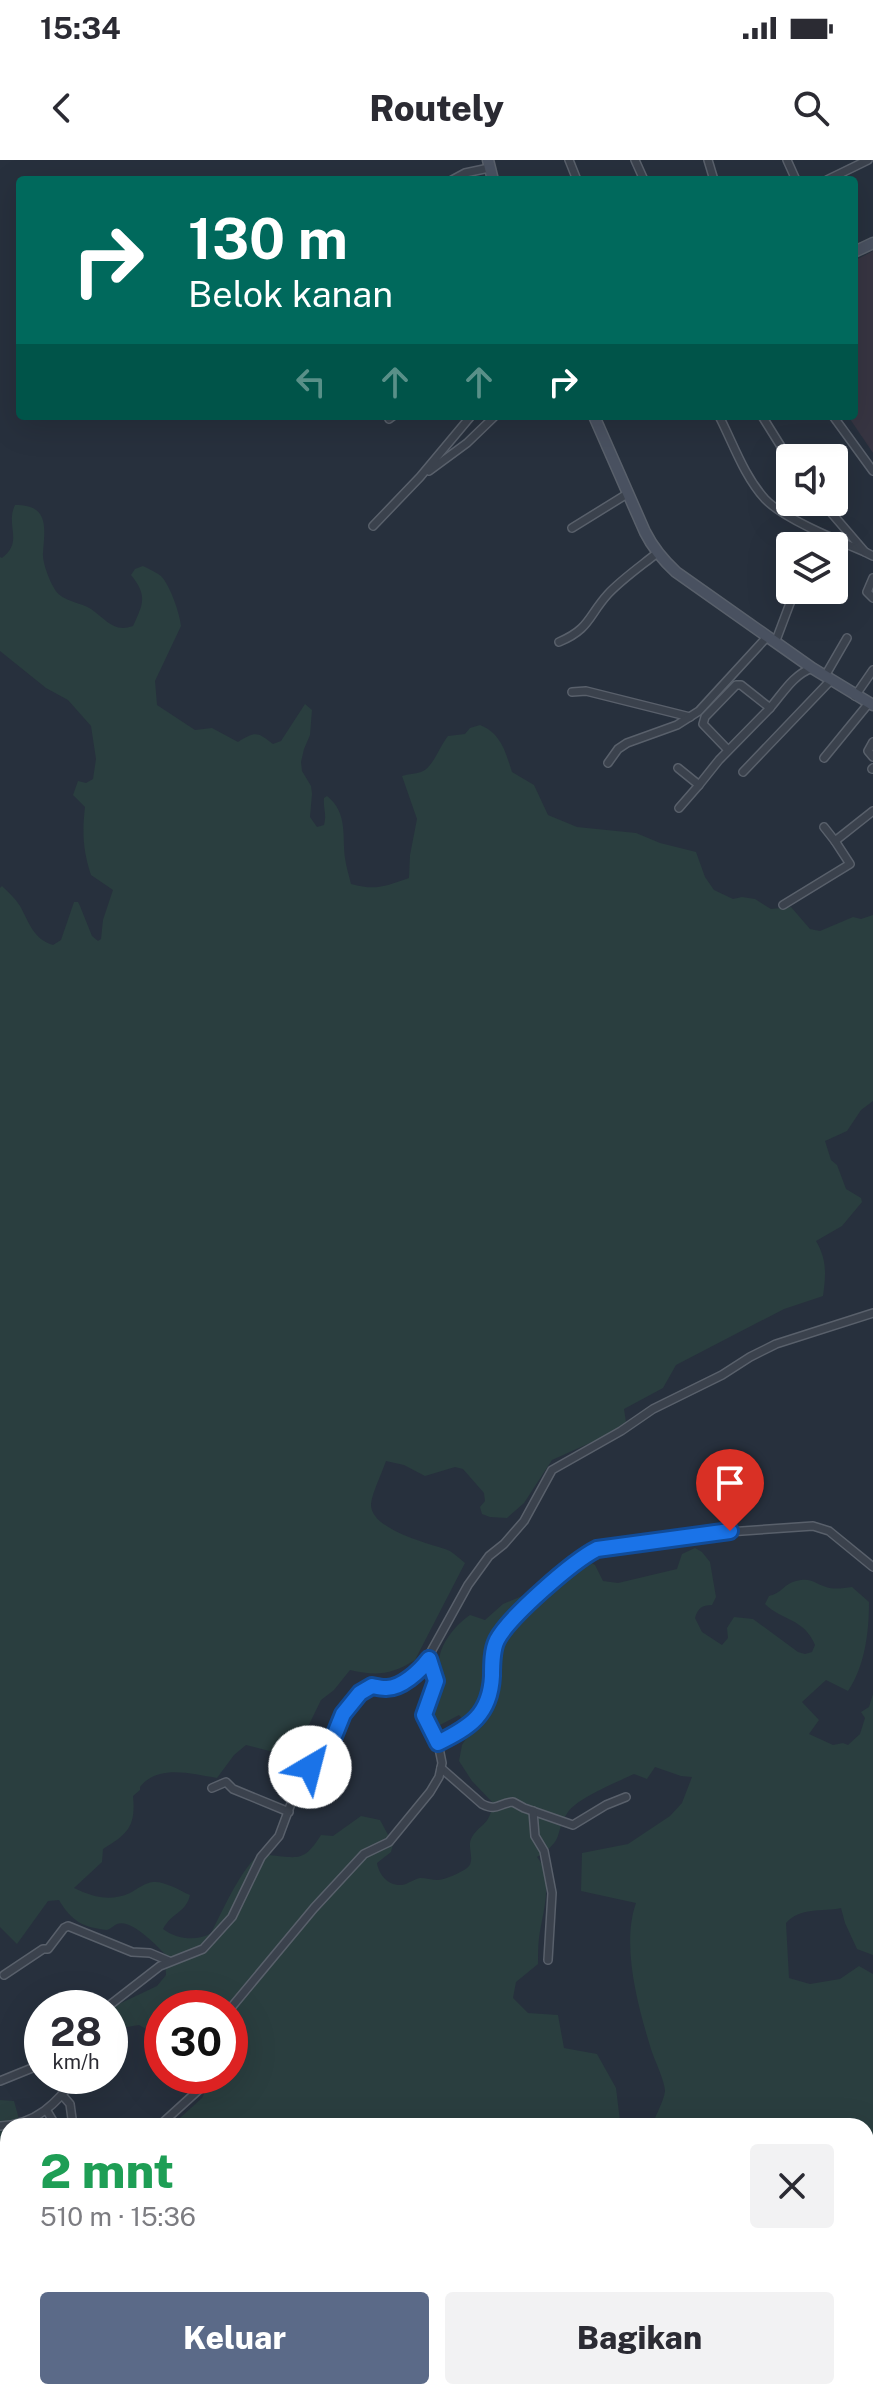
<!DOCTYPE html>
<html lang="id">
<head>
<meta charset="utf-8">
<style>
  :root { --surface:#fff; --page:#f2f2f3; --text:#2b2b33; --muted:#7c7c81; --accent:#5b6a88 }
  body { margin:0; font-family:"Public Sans",sans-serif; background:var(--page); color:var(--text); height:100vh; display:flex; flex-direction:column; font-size:30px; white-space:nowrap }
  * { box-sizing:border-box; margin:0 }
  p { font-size:26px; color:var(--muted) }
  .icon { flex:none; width:44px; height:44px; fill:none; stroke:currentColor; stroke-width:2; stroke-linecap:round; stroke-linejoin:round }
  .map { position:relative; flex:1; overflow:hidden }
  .side { position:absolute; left:0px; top:1958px; width:874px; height:282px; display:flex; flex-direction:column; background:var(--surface); border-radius:24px 24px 0 0; box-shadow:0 8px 32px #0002 }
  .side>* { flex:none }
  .top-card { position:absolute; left:16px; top:16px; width:842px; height:244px; border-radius:8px; box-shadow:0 8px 32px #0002; background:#00695c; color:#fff; overflow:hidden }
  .tools { position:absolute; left:776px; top:284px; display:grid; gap:16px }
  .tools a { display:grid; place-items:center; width:72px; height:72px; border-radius:8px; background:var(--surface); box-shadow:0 8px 32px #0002; font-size:40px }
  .speed { position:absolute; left:24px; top:1830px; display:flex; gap:16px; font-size:40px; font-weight:700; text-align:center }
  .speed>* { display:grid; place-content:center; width:104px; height:104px; border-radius:50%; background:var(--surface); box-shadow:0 8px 32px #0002; line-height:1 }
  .speed small { font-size:20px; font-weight:400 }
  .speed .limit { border:12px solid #d22; background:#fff; color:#111 }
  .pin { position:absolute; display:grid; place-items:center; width:68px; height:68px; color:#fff; margin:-82px -34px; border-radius:50% 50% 50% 0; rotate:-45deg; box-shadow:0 0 8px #0007 }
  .pin .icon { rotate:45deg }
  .me { position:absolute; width:88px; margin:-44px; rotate:37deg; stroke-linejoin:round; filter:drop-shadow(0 0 6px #0008) }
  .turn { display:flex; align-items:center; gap:28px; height:168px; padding:0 40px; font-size:36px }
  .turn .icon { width:104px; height:104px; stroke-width:2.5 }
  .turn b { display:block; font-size:56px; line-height:68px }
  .lanes { display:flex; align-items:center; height:76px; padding:0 40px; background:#0003; justify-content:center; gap:40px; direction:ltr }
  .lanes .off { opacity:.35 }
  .round { display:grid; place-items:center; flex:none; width:84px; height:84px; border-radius:8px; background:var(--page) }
  .headline { display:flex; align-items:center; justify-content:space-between; height:136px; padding:0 40px }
  h1 { font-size:48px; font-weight:800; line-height:60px; color:#1e9e55 }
  .primary-button { display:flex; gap:16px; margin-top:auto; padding:16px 40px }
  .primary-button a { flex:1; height:92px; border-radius:8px; background:var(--accent); color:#fff; font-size:32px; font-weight:800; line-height:92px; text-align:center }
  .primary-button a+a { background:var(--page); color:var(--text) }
  .status { display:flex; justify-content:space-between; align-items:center; height:56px; padding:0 40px; background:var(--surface); direction:ltr }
  .status svg { height:22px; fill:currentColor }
  header { display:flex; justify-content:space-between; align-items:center; height:104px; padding:0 40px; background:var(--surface); font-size:36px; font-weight:800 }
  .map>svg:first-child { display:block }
  .medical { fill:#373542 }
  .green { fill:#2a3e3f }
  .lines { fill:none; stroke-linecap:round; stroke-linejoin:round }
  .minor-casing { stroke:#59606b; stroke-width:10 }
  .secondary-casing { stroke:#59606b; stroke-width:13 }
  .minor { stroke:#3b424d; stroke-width:7 }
  .secondary { stroke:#495160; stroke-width:10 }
  .route-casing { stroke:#114b97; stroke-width:20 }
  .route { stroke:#1a73e8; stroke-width:14 }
</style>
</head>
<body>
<div class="status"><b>15:34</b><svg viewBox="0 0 49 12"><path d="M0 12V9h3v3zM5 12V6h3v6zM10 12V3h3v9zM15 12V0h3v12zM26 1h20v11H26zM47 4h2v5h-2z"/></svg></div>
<header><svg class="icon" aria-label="back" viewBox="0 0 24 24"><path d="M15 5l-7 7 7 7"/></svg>Routely<svg class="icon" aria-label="search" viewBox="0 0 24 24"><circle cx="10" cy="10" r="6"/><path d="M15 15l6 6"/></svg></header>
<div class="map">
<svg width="873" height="2239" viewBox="0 0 873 2239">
  <rect width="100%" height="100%" fill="#27303d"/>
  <polygon class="medical" points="873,91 873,293 848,256 854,256 854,101"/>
  <g class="green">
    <path d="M 15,345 C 49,345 45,366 43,393 C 42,401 49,420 54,428 C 60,441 80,442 91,449 C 106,459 113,473 133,466 C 143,444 148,436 131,415 L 135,409 L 143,406 C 149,409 156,412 161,416 C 170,425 180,454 181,466 L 155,521 L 157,545 L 195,570 L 212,568 L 238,582 C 256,571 257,572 273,584 L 281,581 L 305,544 L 312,550 L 310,575 L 304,589 L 301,602 L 302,611 L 311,626 L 312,634 L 310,657 L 317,667 L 324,665 C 327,653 323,650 324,638 L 327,636 C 348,653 342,675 345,698 C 346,707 349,715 351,724 C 377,731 385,726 409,718 L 410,695 L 417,659 L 402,616 C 408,614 415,614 421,612 C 433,608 439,587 448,576 L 465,574 L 470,568 L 480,565 C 501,573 506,593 512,612 L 534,625 L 548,655 L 577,667 L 636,673 L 660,683 L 696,692 L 705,717 L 714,730 L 733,739 L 742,737 L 755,739 L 771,749 L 791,747 L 810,769 L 820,771 L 853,757 L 861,759 L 873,755 L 873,941 L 861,950 L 847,971 L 825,981 L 831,1000 L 837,1005 L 846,1029 L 861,1038 L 862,1042 L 842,1066 L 816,1081 C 827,1100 826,1114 823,1136 L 784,1149 L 676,1205 L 663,1228 L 624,1249 L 626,1262 L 612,1273 L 552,1300 L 524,1343 L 507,1358 L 490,1357 L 482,1354 L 480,1347 L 485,1341 L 484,1333 L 463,1309 L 455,1307 L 425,1316 L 404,1305 L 386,1301 C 382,1313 372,1333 371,1344 C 370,1369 427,1383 445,1389 C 452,1391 459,1398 465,1403 L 415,1500 C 391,1515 376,1516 350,1510 L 334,1530 L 321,1540 L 304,1575 L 292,1587 L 277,1593 L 246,1585 L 234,1595 L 217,1618 C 191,1614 158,1604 140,1627 L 140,1630 L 133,1636 C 136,1666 128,1674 103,1689 L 102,1702 L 74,1728 C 93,1737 110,1742 130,1733 C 137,1729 145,1723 153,1722 C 165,1721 179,1730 190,1735 C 186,1753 172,1752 163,1769 C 176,1779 197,1782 211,1773 C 221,1754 241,1709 257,1697 C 262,1693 262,1694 269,1695 C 299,1698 304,1702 321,1675 L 333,1676 L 361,1656 L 380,1660 L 393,1684 L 391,1692 L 377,1703 C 379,1715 388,1726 402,1725 C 408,1724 414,1719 420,1718 C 426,1718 432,1720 438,1720 C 447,1719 460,1713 467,1708 C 476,1701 467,1688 471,1679 C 479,1663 489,1668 493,1643 L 472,1621 L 459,1601 L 462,1585 L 472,1569 L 459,1555 L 440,1565 C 423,1551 442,1542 442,1526 C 443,1520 440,1513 439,1507 C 437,1487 454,1466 470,1455 L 485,1460 L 503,1444 L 536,1430 L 562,1402 L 577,1395 L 595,1405 L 603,1421 L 618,1423 L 677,1409 L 682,1394 L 695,1388 L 702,1392 L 710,1402 L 716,1437 L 712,1445 C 702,1445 698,1448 695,1458 L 702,1472 L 722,1485 L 728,1478 L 727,1468 L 734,1457 L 753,1459 L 798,1492 L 805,1494 L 812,1492 L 815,1485 C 804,1458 782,1461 765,1444 L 769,1436 C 781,1434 785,1423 796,1421 C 811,1417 814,1423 826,1427 C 834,1430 844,1428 852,1427 L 869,1442 C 869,1472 865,1506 848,1531 L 826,1520 L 802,1542 L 819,1560 L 809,1574 L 833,1585 L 843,1583 L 848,1585 L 860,1574 L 865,1558 L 861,1552 L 869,1547 L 873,1534 L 873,1795 L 857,1789 L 845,1763 L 841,1748 C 822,1752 800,1747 786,1763 L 789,1818 L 810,1824 L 840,1819 L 859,1806 L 873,1814 L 873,2239 L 236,2239 L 234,2232 L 866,2232 L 866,1966 L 652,1966 C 655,1956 664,1941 665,1931 C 665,1921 654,1899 651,1889 C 638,1847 621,1785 636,1743 L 581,1731 L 582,1693 L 628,1684 L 670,1656 L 682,1643 L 692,1617 L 681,1616 L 655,1607 L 647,1619 L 634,1614 C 617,1622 578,1638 568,1652 C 553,1675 566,1679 537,1697 C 555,1719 542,1753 539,1778 C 538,1786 538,1795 538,1804 L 516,1822 L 513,1838 L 528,1853 L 558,1855 L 564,1888 L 597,1894 L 616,1928 L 620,1961 L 608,1966 L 171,1966 L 202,1938 L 204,1934 L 203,1916 L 230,1916 L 230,1848 L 162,1848 L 162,1878 L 139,1865 L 110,1870 L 110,1848 L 79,1848 L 119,1844 L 157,1826 L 166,1815 L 165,1794 C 156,1785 131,1758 117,1764 C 114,1765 111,1769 107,1770 C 83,1767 72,1762 59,1740 L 48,1741 L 17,1784 L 0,1767 L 0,728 L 2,726 C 8,732 15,738 20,746 C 29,762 33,779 53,785 L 61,780 L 74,742 L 78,742 L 80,746 L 92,776 L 98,781 L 101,779 L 103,760 L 113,730 L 91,715 C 83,690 82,673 85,647 L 73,635 L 78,621 L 86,623 L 93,619 L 96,599 L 91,566 L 68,540 L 46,528 L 0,491 L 0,397 L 2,398 C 24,381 5,366 15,345 Z"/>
    <polygon points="0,1940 14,1941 21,1966 8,1966 8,1986 0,2003"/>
    <polygon points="0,2039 8,2043 8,2232 91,2232 100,2239 0,2239"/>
    <polygon points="124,2232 140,2232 155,2237 158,2232 197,2232 198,2239 114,2239"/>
  </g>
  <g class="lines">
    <defs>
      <g id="minor">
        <polyline points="569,0 577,20"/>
        <polyline points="635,0 644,20"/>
        <polyline points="708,0 714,20"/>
        <polyline points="787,0 796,20"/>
        <polyline points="452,20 465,13 489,8"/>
        <polyline points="827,20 868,0"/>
        <path d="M 719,256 C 733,283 744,316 765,339 C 784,359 839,381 865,392"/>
        <polyline points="762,256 790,301"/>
        <polyline points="833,256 873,311"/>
        <polyline points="389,259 393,256"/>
        <polyline points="429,311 467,283 495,256"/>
        <polyline points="822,342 865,392 873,396"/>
        <polyline points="373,366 420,317 471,256"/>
        <polyline points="572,368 627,334"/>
        <polyline points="873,418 867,432 873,438"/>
        <path d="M 559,482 C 590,469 588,456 608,434 C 622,419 641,406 657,393"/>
        <polyline points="775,483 795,430"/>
        <polyline points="825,516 847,478"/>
        <polyline points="572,532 586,531 690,557"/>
        <polyline points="855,536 873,510"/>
        <polyline points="873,582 868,591 873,597"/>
        <path d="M 728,590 L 703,564 L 705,557 L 736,525 L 741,525 L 770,548 C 783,533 793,515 812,508"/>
        <polyline points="824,598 869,543"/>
        <polyline points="608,603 618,589 627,583 677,565 699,551 767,477"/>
        <polyline points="678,608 699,625 719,600 770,548"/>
        <polyline points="872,609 873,608"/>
        <polyline points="743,612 831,520"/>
        <polyline points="679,648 699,625"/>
        <polyline points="824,667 835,681"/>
        <polyline points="783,745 850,704 835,681 873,651"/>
        <polyline points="438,1583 474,1561 487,1546 491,1531 494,1487 508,1463 579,1400 597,1389 713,1373 813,1366 829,1371 873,1407"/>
        <path d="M 441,1608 L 482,1644 C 498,1652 498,1643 513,1642 L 524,1648 L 573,1665 L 606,1645 L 626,1637"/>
        <polyline points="212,1628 226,1622 233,1629 289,1652"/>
        <polyline points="533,1651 535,1676 544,1691 552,1733 548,1800"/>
        <polyline points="4,1815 43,1789 48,1789 64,1768 68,1766 132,1792 150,1793 169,1801"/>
        <polyline points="106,1848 160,1806 203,1789 232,1757 261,1697 279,1676 302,1614 326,1596 343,1554 367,1527 394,1527 422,1508 468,1425 489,1396 504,1384 524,1361 552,1310 621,1271 653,1249 722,1215 750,1197 776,1184 873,1153"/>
        <polyline points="230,1849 314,1748 364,1694 389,1682 430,1632 439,1617 442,1603 438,1583 424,1555 436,1521 429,1499"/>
        <polyline points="0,1921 42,1904"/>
        <polyline points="63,1936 70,1944 73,1966"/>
        <polyline points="47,1951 56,1966"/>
        <path d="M 0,1966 C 35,1965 58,1943 76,1916"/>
        <polyline points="159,1966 214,1916"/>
      </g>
      <g id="secondary">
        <polyline points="488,0 493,20"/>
        <polyline points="854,92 873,83"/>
        <path d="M 594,256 L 645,372 C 653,388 663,400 676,412 L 812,508 L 873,545"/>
      </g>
    </defs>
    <use href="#minor" class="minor-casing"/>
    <use href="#secondary" class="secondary-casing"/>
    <use href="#minor" class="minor"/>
    <use href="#secondary" class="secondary"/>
  </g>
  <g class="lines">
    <defs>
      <path id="route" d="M 310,1607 L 326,1596 L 343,1554 L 360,1533 L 372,1526 C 377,1527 381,1528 385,1528 C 401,1529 420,1511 429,1499 L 436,1521 L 424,1555 L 438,1583 C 470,1567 490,1555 492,1516 C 492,1504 492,1490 497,1480 C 509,1457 573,1401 597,1389 L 730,1371"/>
    </defs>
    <use href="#route" class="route-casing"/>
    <use href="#route" class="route"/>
  </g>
</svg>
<div class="tools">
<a><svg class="icon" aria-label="sound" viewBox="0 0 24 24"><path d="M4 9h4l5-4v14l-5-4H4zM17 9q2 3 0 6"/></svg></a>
<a><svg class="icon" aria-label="layers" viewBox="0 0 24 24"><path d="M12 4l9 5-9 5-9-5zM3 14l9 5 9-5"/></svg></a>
</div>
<div class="speed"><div>28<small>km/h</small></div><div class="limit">30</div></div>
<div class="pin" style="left:730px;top:1371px;background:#d93025"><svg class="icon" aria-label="arrive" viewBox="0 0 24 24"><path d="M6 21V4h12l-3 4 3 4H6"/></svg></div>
<svg class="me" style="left:310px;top:1607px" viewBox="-20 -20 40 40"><circle r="19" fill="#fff"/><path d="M0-13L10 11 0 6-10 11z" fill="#1a73e8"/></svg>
<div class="top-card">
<div class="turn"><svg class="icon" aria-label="right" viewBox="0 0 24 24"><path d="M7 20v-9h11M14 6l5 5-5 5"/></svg><div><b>130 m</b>Belok kanan</div></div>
<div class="lanes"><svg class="icon off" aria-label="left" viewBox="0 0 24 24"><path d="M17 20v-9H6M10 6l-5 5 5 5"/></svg><svg class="icon off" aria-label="ahead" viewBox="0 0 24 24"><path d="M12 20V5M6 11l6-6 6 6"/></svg><svg class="icon off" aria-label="ahead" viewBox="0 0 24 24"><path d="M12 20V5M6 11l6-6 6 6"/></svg><svg class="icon" aria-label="right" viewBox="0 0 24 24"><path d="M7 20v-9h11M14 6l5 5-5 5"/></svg></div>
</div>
<section class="side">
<div class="headline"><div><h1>2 mnt</h1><p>510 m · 15:36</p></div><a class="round"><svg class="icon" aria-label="close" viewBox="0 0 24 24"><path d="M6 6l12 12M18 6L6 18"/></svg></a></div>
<div class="primary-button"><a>Keluar</a><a>Bagikan</a></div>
</section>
</div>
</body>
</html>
